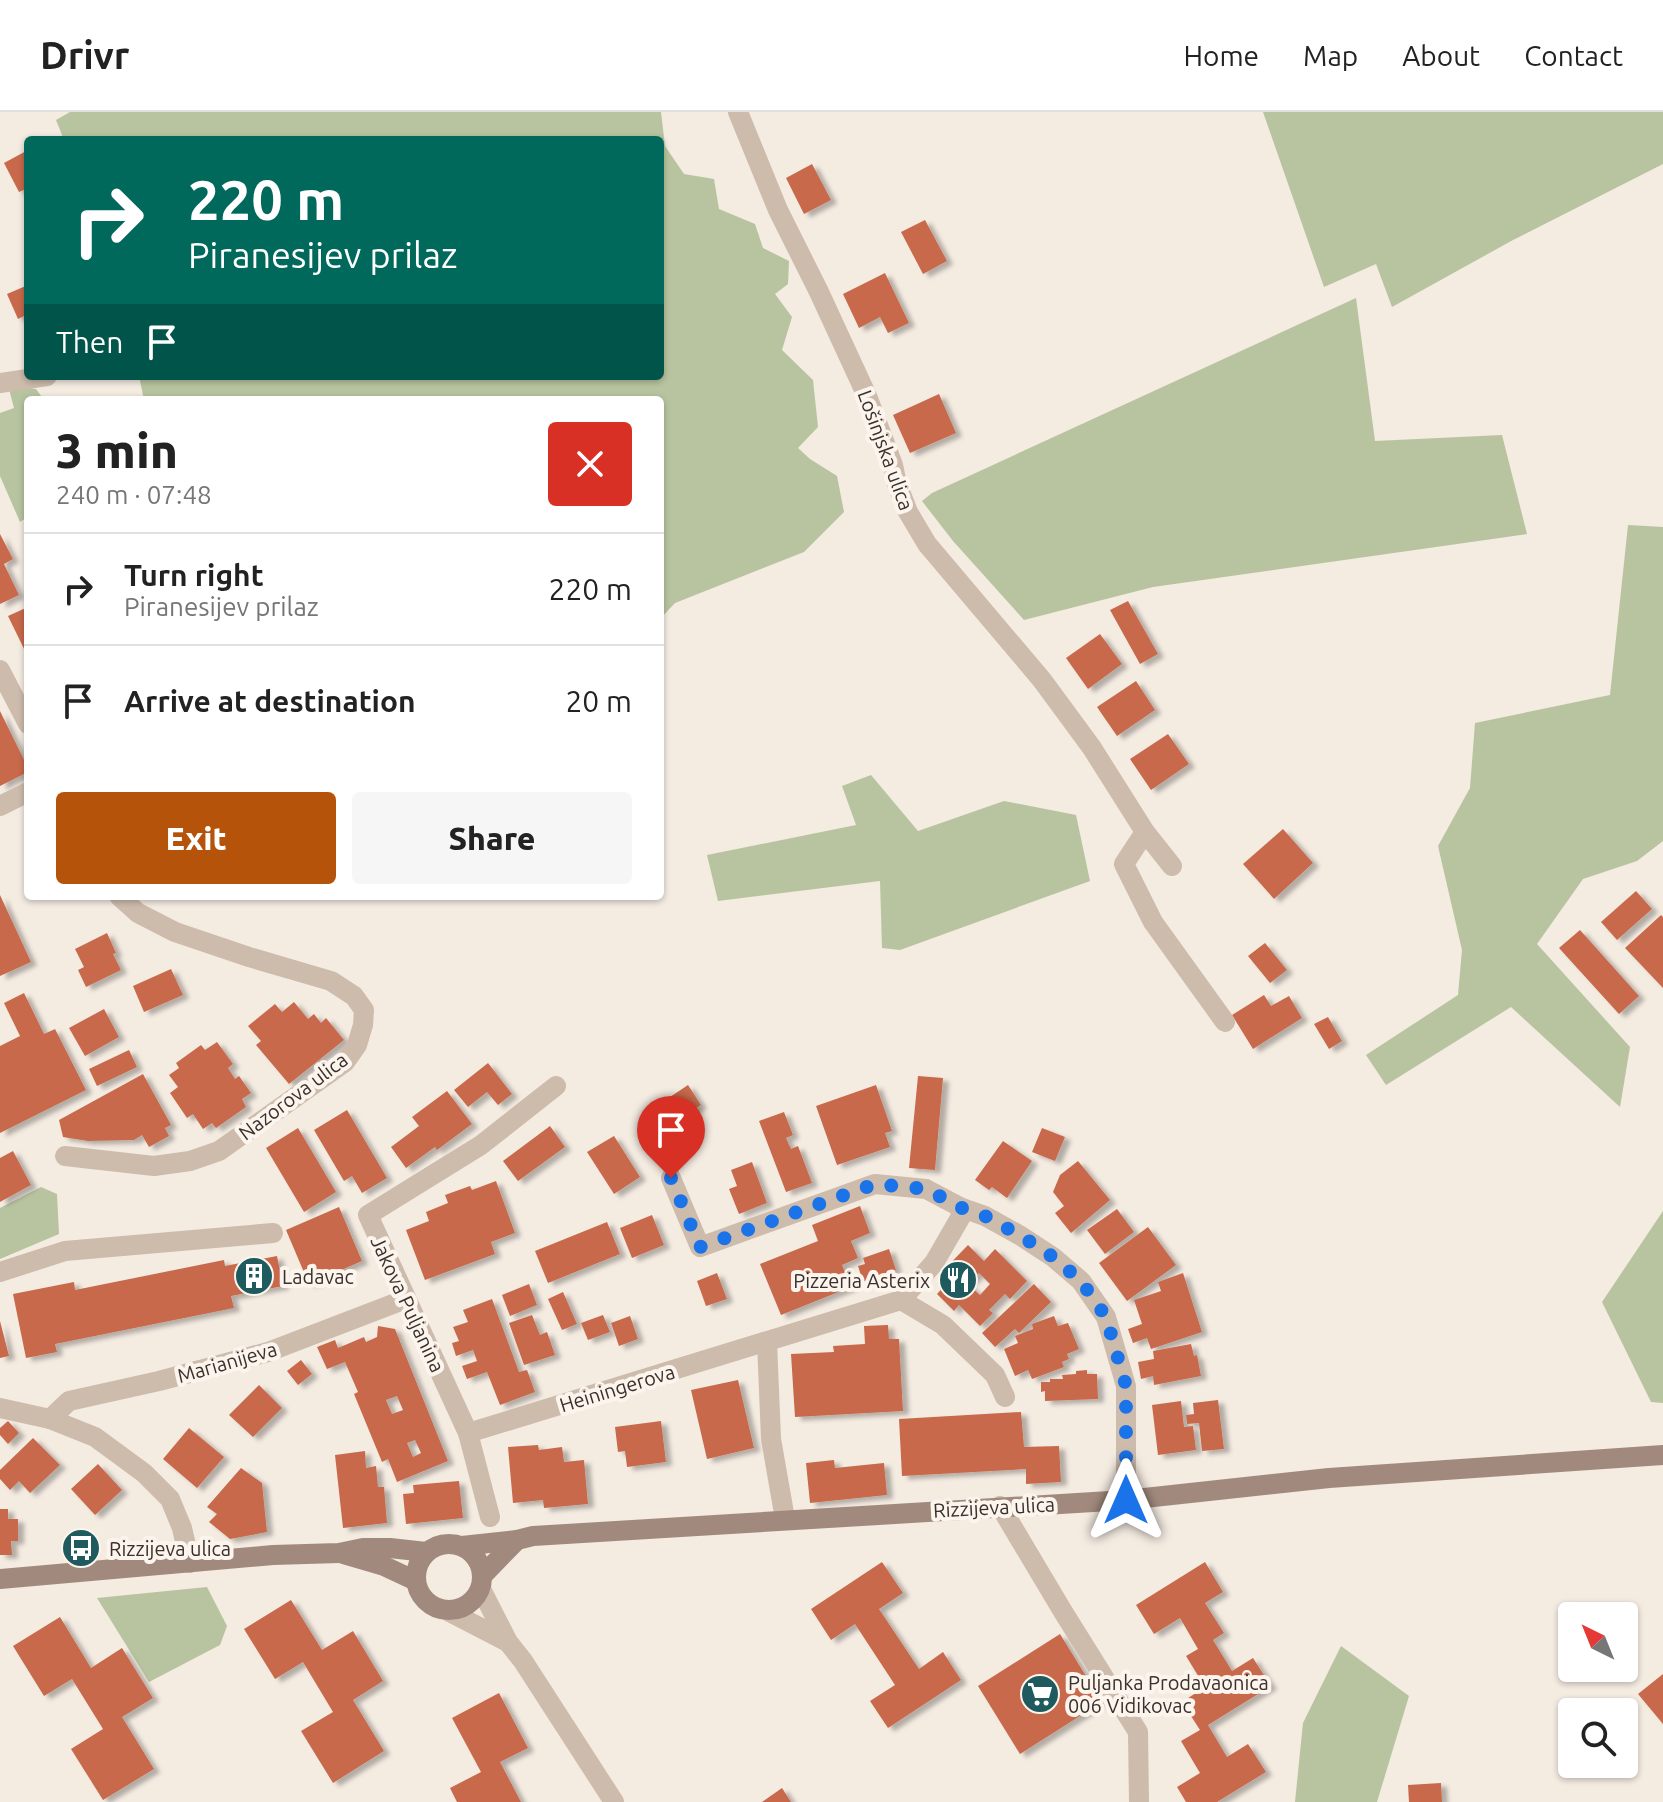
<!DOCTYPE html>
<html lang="en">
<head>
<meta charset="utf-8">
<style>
  :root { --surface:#fff; --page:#f6f6f6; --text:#222; --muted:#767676; --line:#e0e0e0; --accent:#b45309 }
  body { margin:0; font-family:Ubuntu,sans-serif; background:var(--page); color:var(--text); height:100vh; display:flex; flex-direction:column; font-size:30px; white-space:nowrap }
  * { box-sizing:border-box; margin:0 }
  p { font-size:26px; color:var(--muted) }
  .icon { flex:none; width:44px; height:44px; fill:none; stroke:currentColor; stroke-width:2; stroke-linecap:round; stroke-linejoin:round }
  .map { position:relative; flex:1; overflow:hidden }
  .details { position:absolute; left:24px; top:284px; width:640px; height:504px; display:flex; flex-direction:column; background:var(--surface); border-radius:8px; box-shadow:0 2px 6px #0004 }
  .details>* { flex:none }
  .top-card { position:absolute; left:24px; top:24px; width:640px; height:244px; border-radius:8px; box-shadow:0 2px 6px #0004; background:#00695c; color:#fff; overflow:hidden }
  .needle { width:52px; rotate:317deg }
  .tools { position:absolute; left:1558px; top:1490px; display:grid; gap:16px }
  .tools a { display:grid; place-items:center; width:80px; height:80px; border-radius:8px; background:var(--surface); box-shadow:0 2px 6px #0004; font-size:40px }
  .pin { position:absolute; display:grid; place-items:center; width:68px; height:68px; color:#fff; margin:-82px -34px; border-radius:50% 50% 50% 0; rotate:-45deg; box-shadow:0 0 8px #0007 }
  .pin .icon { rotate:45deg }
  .me { position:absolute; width:88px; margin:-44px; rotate:0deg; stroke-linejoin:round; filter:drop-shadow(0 0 6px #0008) }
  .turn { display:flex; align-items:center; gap:28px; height:168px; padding:0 32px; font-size:36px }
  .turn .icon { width:104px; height:104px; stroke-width:2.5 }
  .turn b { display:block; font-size:56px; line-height:68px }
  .then { display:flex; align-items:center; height:76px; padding:0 32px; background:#0003; gap:16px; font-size:30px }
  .round { display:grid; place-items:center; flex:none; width:84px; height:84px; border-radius:8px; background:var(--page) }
  .overview { display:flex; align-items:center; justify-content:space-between; height:136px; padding:0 32px }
  h1 { font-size:48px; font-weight:800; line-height:60px }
  .primary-button { display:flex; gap:16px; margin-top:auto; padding:16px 32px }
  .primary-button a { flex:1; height:92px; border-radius:8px; background:var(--accent); color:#fff; font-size:32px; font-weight:800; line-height:92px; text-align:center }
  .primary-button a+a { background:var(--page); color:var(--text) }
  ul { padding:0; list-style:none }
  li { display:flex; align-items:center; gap:24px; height:112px; padding:0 32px; border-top:2px solid var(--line) }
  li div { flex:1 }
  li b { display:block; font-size:30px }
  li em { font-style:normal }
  header { display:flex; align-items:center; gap:48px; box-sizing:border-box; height:112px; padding:0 40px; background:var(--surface); border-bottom:2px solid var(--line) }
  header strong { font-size:38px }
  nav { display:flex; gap:44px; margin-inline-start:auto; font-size:28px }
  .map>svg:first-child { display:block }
  .green { fill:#b8c4a0 }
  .building { fill:#c8694b; fill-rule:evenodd; filter:url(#shadow) }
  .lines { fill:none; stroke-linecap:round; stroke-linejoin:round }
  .street { stroke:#cdbbac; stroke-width:20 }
  .secondary { stroke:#a18a7d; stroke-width:20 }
  .route { stroke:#1a73e8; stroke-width:14; stroke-dasharray:0 25.2 }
  .labels { text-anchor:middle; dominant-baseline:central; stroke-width:8; stroke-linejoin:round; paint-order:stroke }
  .street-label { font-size:20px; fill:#3b302b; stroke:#fbf5ee }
  .poi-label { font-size:20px; fill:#3b302b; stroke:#fbf5ee; text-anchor:start }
</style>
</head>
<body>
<header>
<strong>Drivr</strong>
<nav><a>Home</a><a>Map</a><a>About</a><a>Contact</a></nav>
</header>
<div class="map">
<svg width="1663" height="1690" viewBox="0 0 1663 1690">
  <defs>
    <filter id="shadow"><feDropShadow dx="6" dy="3.5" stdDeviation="2" flood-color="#0004"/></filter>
  </defs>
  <rect width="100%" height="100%" fill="#f4ebe1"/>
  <g class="green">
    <polygon points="70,0 661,0 665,34 684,62 714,67 719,97 755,112 763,136 789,149 788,172 775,182 792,205 782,238 813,268 818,315 798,336 810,347 837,364 844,400 804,440 675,491 660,507 660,288 144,288 139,264 660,264 660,28 64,28 56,8"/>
    <polygon points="1263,0 1663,0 1663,52 1513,128 1392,195 1376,152 1324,175"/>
    <polygon points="1356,186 1375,329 1502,323 1527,422 1153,475 1024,508 953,429 922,389 932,381"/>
    <polygon points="8,273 36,277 44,288 28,288 28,405 20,410 0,364 0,301 14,296"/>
    <polygon points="1628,413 1663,415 1663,729 1637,749 1583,767 1537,832 1630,935 1620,995 1511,895 1386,973 1366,943 1458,883 1462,838 1438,734 1470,676 1475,611 1610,583"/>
    <polygon points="871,663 918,719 1004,689 1076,703 1090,769 900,838 882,836 880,769 718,789 707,743 856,713 842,674"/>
    <polygon points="41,1075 57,1082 59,1122 0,1147 0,1096"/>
    <polygon points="1663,1099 1663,1291 1651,1290 1602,1190"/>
    <polygon points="207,1475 227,1514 220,1533 149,1570 97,1486"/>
    <polygon points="1341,1534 1409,1584 1377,1690 1295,1690 1303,1611"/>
  </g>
  <g class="building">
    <polygon points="28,38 28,76 19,80 4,51"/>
    <polygon points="812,52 831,88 804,102 786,66"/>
    <polygon points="925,108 947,149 923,162 901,120"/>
    <polygon points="885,161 909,211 888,221 880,205 859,216 843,182"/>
    <polygon points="28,173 28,202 18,207 7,182"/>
    <polygon points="939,282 956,321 910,341 893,303"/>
    <polygon points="0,422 13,447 4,452 19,483 0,492"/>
    <polygon points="1128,489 1158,542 1140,552 1110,498"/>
    <polygon points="28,495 28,545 8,504"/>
    <polygon points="1100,522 1122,552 1088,577 1066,546"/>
    <polygon points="1136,569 1155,598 1117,624 1097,595"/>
    <polygon points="0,599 28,656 28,660 0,674"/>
    <polygon points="1168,622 1189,652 1151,678 1130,647"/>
    <polygon points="1283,717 1313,751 1274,787 1243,752"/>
    <polygon points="1636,779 1652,797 1617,828 1601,810"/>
    <polygon points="0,783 31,850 0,864"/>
    <polygon points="1661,803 1663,805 1663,876 1625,836"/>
    <polygon points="1580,818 1639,884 1619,902 1559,836"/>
    <polygon points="107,821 116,841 113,842 121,858 86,875 78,858 84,855 75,837"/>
    <polygon points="1265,831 1287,858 1270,871 1248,844"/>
    <polygon points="171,857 183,883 144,900 133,874"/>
    <polygon points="24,881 44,922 55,917 86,978 0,1021 0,934 20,924 4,891"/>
    <polygon points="1264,883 1271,894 1289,884 1302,906 1253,937 1232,903"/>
    <polygon points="294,890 308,907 314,902 321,911 326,906 344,928 289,972 256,933 261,929 248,914 275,892 282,900"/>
    <polygon points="104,897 119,925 85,944 69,916"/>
    <polygon points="1328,905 1342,929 1329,937 1314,912"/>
    <polygon points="217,930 233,952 228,956 235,967 239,964 251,981 242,987 246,995 216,1016 212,1011 203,1017 193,1002 187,1006 170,981 178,975 169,963 179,956 176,951 201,933 205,938"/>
    <polygon points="129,938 137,955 97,974 89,957"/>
    <polygon points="488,951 512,982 498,993 487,980 468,995 454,978"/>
    <polygon points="143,962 171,1013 165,1016 169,1024 149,1035 142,1023 134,1028 88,1029 63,1025 59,1008"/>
    <polygon points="918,964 943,966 935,1058 909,1056"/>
    <polygon points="688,973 701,993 668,1015 655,995"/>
    <polygon points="876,973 892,1019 885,1021 890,1035 837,1053 816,994"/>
    <polygon points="447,979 472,1012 437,1038 435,1035 406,1056 391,1035 419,1014 412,1005"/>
    <polygon points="347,998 387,1066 362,1081 352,1064 344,1069 314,1018"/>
    <polygon points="784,1000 793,1023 786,1026 791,1037 798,1034 812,1071 786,1080 759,1009"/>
    <polygon points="550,1014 565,1035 518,1069 503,1049"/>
    <polygon points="298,1016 336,1080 304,1100 266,1036"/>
    <polygon points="1042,1016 1065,1025 1055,1049 1032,1040"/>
    <polygon points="614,1024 640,1065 614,1082 587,1040"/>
    <polygon points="1003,1029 1032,1049 1007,1086 992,1075 989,1078 975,1068"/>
    <polygon points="13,1039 31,1073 0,1090 0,1046"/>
    <polygon points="1078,1049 1110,1088 1071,1121 1055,1101 1064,1094 1053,1080 1060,1063"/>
    <polygon points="752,1050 767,1091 739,1102 729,1077 737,1074 731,1058"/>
    <polygon points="496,1069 515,1121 491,1130 495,1142 425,1168 406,1118 429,1109 426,1100 448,1091 445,1083 470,1074 472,1078"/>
    <polygon points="860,1094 870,1121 851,1129 858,1146 842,1153 851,1175 781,1203 760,1152 818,1129 812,1113"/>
    <polygon points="339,1095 362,1149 309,1172 286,1118"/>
    <polygon points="1117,1097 1134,1120 1105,1142 1087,1118"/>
    <polygon points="652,1103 664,1133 632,1146 620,1116"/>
    <polygon points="607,1110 620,1142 548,1171 535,1139"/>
    <polygon points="1148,1115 1176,1153 1127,1189 1099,1151"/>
    <path d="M 968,1133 L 984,1149 L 995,1137 L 1027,1169 L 1010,1187 L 1005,1182 L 989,1198 L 993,1201 L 980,1214 L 959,1193 L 954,1199 L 937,1182 L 947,1171 L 939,1163 ZM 979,1161 L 990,1172 L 980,1183 L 968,1172 Z"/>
    <polygon points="889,1137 896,1158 863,1170 858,1154 865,1152 863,1146"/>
    <polygon points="277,1144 283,1174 231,1184 234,1196 55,1232 57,1240 26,1246 13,1182 74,1170 75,1178 224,1148 225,1154"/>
    <polygon points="717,1161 727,1187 706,1194 697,1169"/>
    <polygon points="1183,1161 1202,1220 1151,1237 1147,1226 1133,1231 1128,1217 1142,1212 1134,1188 1161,1179 1158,1170"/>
    <polygon points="529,1172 537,1193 510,1204 502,1183"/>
    <polygon points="1034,1172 1051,1190 1019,1221 1015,1217 995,1235 982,1221"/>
    <polygon points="563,1180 577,1212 562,1218 548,1187"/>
    <polygon points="492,1187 519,1260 527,1258 535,1280 500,1293 487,1260 467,1267 462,1254 477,1249 473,1238 456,1244 452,1231 459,1229 453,1215 468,1210 463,1198"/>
    <polygon points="532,1203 540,1223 547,1220 555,1243 524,1253 509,1211"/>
    <polygon points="603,1203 610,1220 588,1228 581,1211"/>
    <polygon points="630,1204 638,1227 619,1234 611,1211"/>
    <polygon points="1054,1204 1058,1214 1068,1211 1079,1237 1067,1242 1069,1247 1062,1250 1064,1255 1032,1267 1028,1258 1015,1264 1004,1237 1018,1231 1015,1224 1033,1217 1032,1212"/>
    <polygon points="0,1209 9,1244 0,1246"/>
    <polygon points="888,1213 889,1227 899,1227 903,1299 795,1305 791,1242 834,1240 833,1234 865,1232 864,1214"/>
    <path d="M 378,1214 L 395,1217 L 448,1349 L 397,1370 L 388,1347 L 382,1350 L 354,1282 L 358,1280 L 345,1250 L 327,1257 L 317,1235 L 335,1228 L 338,1236 L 364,1225 L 366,1230 L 377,1225 ZM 397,1284 L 403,1298 L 392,1302 L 386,1288 ZM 415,1328 L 421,1341 L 413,1345 L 407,1331 Z"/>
    <polygon points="1191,1232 1194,1244 1197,1243 1201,1264 1154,1273 1153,1264 1141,1267 1138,1250 1154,1247 1153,1239"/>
    <polygon points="301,1248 312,1262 298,1273 287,1259"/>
    <polygon points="1087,1258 1087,1262 1097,1262 1098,1287 1045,1289 1045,1279 1041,1280 1041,1270 1050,1270 1050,1267 1063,1267 1062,1263 1076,1262 1076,1259"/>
    <polygon points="738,1268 754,1336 707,1347 691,1278"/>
    <polygon points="259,1273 282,1296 253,1325 229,1303"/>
    <polygon points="1218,1288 1224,1337 1202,1339 1199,1311 1187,1312 1186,1303 1194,1302 1193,1291"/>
    <polygon points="1181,1289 1184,1315 1193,1314 1196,1338 1158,1343 1152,1293"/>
    <polygon points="1021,1300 1024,1335 1059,1334 1061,1370 1026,1372 1026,1357 902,1364 899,1307"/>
    <polygon points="8,1309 19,1321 8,1332 0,1323 0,1316"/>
    <polygon points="661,1309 666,1350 627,1355 625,1339 618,1340 615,1315"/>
    <polygon points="189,1316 224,1345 197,1376 163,1347"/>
    <polygon points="33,1326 60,1353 30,1381 19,1369 10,1378 0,1367 0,1358"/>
    <polygon points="538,1333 539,1338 562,1335 564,1350 584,1348 588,1392 544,1396 543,1388 513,1391 508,1335"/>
    <polygon points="365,1339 366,1356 376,1354 378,1375 384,1375 387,1411 343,1416 335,1343"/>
    <polygon points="834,1348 835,1356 884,1351 887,1383 810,1391 806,1351"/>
    <polygon points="98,1352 122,1378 95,1403 71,1377"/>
    <polygon points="241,1356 262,1371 267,1420 230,1427 209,1410 217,1402 207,1395"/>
    <polygon points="459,1369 463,1406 406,1412 403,1382 414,1381 413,1373"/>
    <polygon points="0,1397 8,1397 8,1407 18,1407 18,1429 11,1429 12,1443 0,1443"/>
    <polygon points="882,1450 903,1481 879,1497 919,1557 943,1540 961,1568 888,1616 870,1589 895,1573 855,1512 831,1528 811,1497"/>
    <polygon points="1205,1450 1223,1480 1205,1491 1224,1521 1213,1528 1232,1559 1253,1546 1271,1574 1208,1613 1227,1645 1248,1632 1266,1660 1217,1690 1186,1690 1177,1675 1200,1661 1181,1629 1200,1618 1182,1590 1205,1575 1186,1544 1198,1537 1180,1506 1154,1522 1136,1493"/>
    <polygon points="291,1488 322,1538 353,1519 383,1569 353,1588 384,1639 333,1671 301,1619 333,1600 303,1550 275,1567 244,1517"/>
    <polygon points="60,1505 91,1556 122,1536 153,1586 122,1605 154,1657 103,1688 71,1637 103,1617 72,1567 44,1584 13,1534"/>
    <polygon points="1060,1522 1102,1590 1020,1642 978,1574"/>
    <polygon points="1663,1562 1663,1612 1638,1582"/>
    <polygon points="499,1581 528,1636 500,1650 521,1690 457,1690 450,1676 481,1660 452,1606"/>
    <polygon points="1441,1671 1442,1690 1409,1690 1408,1673"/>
    <polygon points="782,1676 791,1690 762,1690"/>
  </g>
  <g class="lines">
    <g class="street">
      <polyline points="738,0 778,98 819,180 867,284 893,353 897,372 908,400 927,432 1042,568 1092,636 1145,720 1172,754"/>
      <polyline points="0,271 47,264"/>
      <polyline points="0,558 28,612"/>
      <polyline points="0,694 28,680"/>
      <polyline points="1145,720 1124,752 1153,810 1225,910"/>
      <polyline points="65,1044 154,1054 190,1049 219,1039 345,950 357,933 363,913 364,898 354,884 331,869 249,845 175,820 138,801 119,784"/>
      <polyline points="671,1066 700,1135 875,1072 926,1077 962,1096 985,1104 1021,1124 1053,1145 1081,1169 1106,1205 1126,1274 1126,1388"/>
      <polyline points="0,1160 65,1139 273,1121"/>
      <polyline points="901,1188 943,1213 995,1263 1005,1285"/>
      <polyline points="767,1230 771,1327 785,1407"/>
      <polyline points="0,1296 50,1307 69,1289 159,1269 268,1240 406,1187"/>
      <polyline points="50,1307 95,1325 144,1361 170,1387 182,1416 190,1451"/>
      <polyline points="468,1321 901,1188 934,1151 960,1106 962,1096"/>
      <polyline points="1000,1394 1062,1498 1138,1620 1139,1690"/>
      <polyline points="490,1405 468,1321 368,1103 481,1033 556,974"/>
      <polyline points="481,1477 508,1530 523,1549 614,1690"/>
      <polyline points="448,1499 508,1530"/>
    </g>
    <g class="secondary">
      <circle cx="449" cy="1465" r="33"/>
      <polyline points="462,1434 517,1428 533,1424 1126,1388 1329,1366 1663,1343"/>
      <polyline points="343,1442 384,1454 416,1469"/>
      <polyline points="483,1463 517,1428"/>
      <polyline points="0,1467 273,1443 339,1441 363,1436 390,1436 426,1440"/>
    </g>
  </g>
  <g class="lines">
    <polyline class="route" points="671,1066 700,1135 875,1072 926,1077 962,1096 985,1104 1021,1124 1053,1145 1081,1169 1106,1205 1126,1274 1126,1388"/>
  </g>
  <defs>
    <symbol id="building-disc" viewBox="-11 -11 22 22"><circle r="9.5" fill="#1f5a5e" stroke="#fbf5ee"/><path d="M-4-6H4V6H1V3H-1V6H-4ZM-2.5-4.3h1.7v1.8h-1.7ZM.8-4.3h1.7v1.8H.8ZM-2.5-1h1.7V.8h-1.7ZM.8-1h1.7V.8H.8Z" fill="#fff"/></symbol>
    <symbol id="restaurant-disc" viewBox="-11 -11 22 22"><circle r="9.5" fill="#1f5a5e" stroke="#fbf5ee"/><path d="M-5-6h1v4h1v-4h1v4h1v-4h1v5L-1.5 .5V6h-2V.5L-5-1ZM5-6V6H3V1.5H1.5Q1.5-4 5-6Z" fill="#fff"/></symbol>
    <symbol id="bus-disc" viewBox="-11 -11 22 22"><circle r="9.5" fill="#1f5a5e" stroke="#fbf5ee"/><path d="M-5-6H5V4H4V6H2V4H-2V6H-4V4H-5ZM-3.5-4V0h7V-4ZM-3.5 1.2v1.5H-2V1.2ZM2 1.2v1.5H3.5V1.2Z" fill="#fff"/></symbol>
    <symbol id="supermarket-disc" viewBox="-11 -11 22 22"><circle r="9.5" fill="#1f5a5e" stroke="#fbf5ee"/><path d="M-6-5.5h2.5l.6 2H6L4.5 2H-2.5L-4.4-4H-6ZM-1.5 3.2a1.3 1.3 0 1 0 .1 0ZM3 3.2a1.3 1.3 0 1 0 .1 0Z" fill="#fff"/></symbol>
  </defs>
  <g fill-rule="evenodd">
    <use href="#building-disc" x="232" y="1142" width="44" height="44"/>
    <use href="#restaurant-disc" x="936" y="1146" width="44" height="44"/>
    <use href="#bus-disc" x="59" y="1414" width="44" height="44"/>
    <use href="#supermarket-disc" x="1018" y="1560" width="44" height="44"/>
  </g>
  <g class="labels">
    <g class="street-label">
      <text transform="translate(886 338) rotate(70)">Lošinjska ulica</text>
      <text transform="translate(293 984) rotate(-37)">Nazorova ulica</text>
      <text transform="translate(408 1192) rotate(65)">Jakova Puljanina</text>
      <text transform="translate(227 1250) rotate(-16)">Marianijeva</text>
      <text transform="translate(617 1276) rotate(-17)">Heiningerova</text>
      <text transform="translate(994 1395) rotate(-3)">Rizzijeva ulica</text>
    </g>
    <g class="poi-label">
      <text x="282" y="1164">Ladavac</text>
      <text x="930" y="1168" text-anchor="end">Pizzeria Asterix</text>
      <text x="109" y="1436">Rizzijeva ulica</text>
      <text x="1068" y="1570">Puljanka Prodavaonica<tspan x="1068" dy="23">006 Vidikovac</tspan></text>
    </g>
  </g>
</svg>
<div class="tools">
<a><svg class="needle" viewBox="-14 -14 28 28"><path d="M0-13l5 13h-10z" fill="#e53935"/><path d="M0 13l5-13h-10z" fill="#767676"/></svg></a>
<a><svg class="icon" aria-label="search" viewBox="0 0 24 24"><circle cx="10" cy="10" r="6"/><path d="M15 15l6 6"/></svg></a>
</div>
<div class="pin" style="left:671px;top:1066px;background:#d93025"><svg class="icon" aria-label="arrive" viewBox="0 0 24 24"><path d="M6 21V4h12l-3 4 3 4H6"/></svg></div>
<svg class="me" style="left:1126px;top:1388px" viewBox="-20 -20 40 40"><path d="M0-17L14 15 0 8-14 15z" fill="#1a73e8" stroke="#fff" stroke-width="4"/></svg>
<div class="top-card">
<div class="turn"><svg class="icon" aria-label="right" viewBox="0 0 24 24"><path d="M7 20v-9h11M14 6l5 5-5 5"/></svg><div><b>220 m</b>Piranesijev prilaz</div></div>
<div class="then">Then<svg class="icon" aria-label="arrive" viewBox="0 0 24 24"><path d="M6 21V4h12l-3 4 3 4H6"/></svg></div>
</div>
<section class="details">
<div class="overview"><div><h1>3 min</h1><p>240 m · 07:48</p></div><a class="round" style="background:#d93025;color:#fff"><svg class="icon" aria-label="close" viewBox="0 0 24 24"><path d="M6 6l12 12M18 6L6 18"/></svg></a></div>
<ul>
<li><svg class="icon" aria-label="right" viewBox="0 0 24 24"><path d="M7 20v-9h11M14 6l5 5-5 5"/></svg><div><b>Turn right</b><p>Piranesijev prilaz</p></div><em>220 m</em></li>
<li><svg class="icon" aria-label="arrive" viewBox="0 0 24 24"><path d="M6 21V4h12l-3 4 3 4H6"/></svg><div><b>Arrive at destination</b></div><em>20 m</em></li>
</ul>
<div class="primary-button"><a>Exit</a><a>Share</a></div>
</section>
</div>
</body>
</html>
